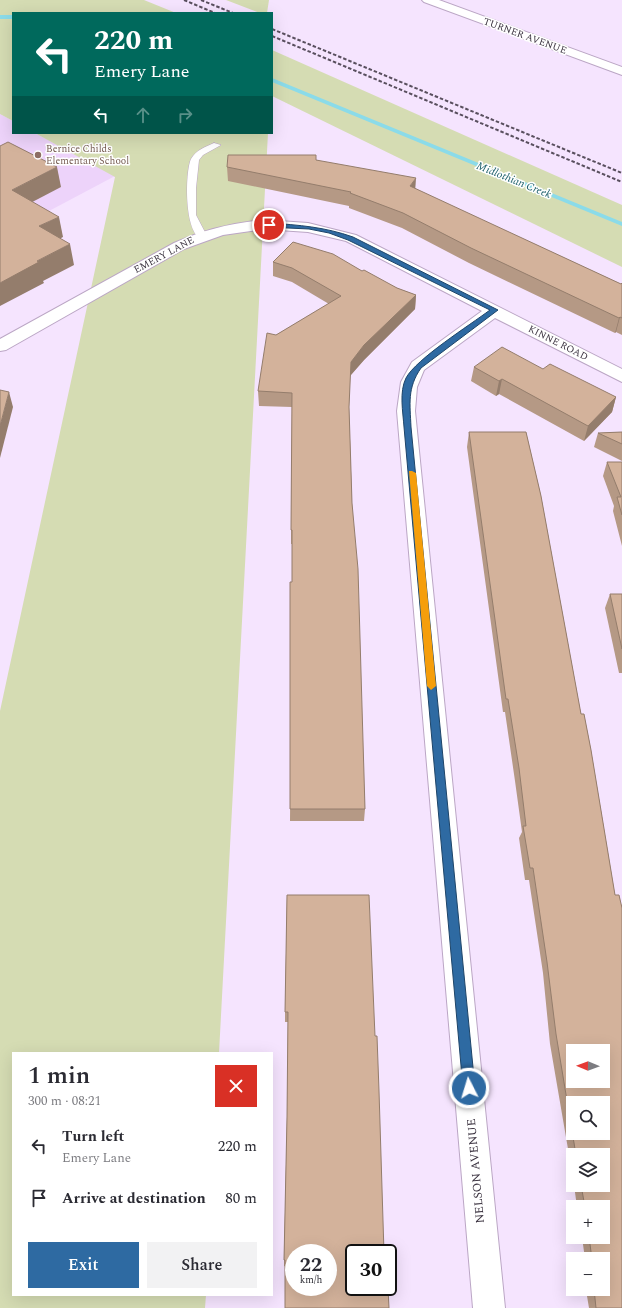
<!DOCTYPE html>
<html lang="en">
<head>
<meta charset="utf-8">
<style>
  :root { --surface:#fff; --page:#f2f2f3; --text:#2b2b33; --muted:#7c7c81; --accent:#2e6aa2 }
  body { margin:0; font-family:Spectral,serif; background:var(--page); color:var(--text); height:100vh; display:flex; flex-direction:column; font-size:15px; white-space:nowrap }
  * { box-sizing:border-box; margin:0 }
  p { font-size:13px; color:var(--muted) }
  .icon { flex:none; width:22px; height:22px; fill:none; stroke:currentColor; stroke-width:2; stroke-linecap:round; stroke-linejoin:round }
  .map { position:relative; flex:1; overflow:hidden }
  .details { position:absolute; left:12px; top:1052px; width:261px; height:244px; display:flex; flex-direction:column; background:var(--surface); border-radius:0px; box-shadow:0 4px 16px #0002 }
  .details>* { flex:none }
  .hud { position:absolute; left:12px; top:12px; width:261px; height:122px; border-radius:0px; box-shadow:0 4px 16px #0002; background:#00695c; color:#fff; overflow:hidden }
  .needle { width:26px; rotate:271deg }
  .buttons { position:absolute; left:566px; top:1044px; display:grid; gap:8px }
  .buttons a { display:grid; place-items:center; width:44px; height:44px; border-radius:0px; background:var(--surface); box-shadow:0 4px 16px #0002; font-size:20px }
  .speed { position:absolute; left:285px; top:1244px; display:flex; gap:8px; font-size:20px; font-weight:700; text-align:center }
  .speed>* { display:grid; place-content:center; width:52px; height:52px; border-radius:50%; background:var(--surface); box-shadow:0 4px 16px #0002; line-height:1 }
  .speed small { font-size:10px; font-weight:400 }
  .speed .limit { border:2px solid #111; border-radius:6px; background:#fff; color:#111 }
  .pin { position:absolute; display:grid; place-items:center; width:34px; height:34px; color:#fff; margin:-17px; border:2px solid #fff; border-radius:50%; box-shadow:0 1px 4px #0007 }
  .me { position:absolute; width:44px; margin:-22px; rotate:355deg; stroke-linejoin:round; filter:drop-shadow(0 0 3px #0008) }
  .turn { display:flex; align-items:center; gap:14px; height:84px; padding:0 16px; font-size:18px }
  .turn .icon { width:52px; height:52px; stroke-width:2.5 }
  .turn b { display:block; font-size:28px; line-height:34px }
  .lanes { display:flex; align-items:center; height:38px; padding:0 16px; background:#0003; justify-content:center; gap:20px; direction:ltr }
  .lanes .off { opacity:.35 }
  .round { display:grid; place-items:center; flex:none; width:42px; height:42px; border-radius:0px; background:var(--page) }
  .overview { display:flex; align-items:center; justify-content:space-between; height:68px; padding:0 16px }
  h1 { font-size:24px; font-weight:600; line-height:30px }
  .action { display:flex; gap:8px; margin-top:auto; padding:8px 16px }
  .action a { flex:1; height:46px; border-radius:0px; background:var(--accent); color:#fff; font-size:16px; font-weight:600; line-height:46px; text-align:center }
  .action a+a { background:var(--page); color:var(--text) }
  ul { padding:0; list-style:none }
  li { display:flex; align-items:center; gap:12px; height:52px; padding:0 16px }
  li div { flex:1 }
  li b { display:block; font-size:15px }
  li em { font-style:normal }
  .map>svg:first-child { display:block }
  .built { fill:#edd3fa }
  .green { fill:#d5dcb3 }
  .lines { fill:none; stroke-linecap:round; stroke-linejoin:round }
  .stream { fill:#8bdbe9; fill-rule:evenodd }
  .service-casing { stroke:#bba6c5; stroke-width:1 }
  .minor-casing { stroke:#bba6c5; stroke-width:2 }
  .service { fill:#fff; fill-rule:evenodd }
  .minor { fill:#fff; fill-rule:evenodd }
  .rail { stroke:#594f5e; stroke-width:2; stroke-dasharray:3.5 2; stroke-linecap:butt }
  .wall { fill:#b59985; fill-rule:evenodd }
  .shaded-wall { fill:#947d6c }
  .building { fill:#d3b29b; stroke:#947d6c; fill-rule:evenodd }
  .route { fill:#2e6aa2; stroke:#1e4569 }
  .slow { fill:#f59e0b }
  .education-dot { fill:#8d6e63; stroke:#fff; stroke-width:1.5 }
  .labels { text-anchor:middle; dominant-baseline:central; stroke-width:3; stroke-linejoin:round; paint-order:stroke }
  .far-street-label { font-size:10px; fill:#3c3441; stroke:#fff }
  .far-education-label { font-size:10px; fill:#785e54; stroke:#fff; text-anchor:start }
  .far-water-label { font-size:11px; font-style:italic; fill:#1e606b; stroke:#fff }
  .street-label { font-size:12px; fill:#3c3441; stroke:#fff }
</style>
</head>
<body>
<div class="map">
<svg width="622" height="1308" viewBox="0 0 622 1308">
  <rect width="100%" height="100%" fill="#f5e4fe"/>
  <polygon class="built" points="0,114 13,121 13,133 35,133 115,176 0,237"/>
  <g class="green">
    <polygon points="0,0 144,0 176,13 13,13 13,121 0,114"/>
    <polygon points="226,0 269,0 267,13 260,13"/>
    <polygon points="272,50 622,205 622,267 272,96"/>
    <polygon points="35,133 268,133 219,1053 13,1053 13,1295 206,1295 205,1308 0,1308 0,711 115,177"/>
  </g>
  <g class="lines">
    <g class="stream">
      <rect x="0" y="15" width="13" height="4"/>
      <polygon points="272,78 622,222 622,226 272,82"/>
    </g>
    <defs>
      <path id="service" d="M 214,143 L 221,145 L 203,155 L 199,160 L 196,188 L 196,215 L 207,236 L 202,239 C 184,234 185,172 191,159 C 196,150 205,147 214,143 Z"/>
      <g id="minor">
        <polygon points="422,0 439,0 622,67 622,75 424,2"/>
        <path d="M 264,220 L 308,223 L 356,235 L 622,369 L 622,382 L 495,318 L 424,370 L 417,387 L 415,411 L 505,1308 L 473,1308 L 397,411 L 401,382 L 412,362 L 482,311 L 346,241 L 308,232 L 264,229 L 223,235 L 184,249 L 6,350 L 0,351 L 0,339 L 174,243 C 203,230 232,223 264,220 Z"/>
      </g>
    </defs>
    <use href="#service" class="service-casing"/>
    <use href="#minor" class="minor-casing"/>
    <use href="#service" class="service"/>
    <use href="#minor" class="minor"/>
    <g class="rail">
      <polyline points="184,0 215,13"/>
      <polyline points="201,0 233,13"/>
      <polyline points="272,29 622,173"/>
      <polyline points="272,36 622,182"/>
    </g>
  </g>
  <g class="wall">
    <polygon points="316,160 415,189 621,284 622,283 622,335 616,332 615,333 469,263 402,228 349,208 349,206 228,181 227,167"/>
    <polygon points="273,262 362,271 397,288 416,295 415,309 364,360 350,376 349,407 352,503 365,809 364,821 290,821 292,582 292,544 291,544 291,530 292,407 259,406 258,391 276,335 329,304 292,282 273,276"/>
    <polygon points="474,367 543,369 616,397 612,412 584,441 499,394 496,396 471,381"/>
    <path d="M 469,432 L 526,432 L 541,496 L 581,714 L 584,714 L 591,750 L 615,895 L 619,895 L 622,908 L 622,1308 L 589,1308 L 586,1290 L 588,1289 L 603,1289 L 603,1259 L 585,1259 L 582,1237 L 603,1237 L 603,1207 L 577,1207 L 574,1185 L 603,1185 L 603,1155 L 573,1155 L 573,1178 L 550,1044 L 543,973 L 529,880 L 525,880 L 519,838 L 522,832 L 515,781 L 505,712 L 503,712 L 467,447 ZM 573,1051 L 603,1051 L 603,1081 L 573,1081 ZM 573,1103 L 603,1103 L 603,1133 L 573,1133 Z"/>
    <polygon points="622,432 622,461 594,447 598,433"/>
    <polygon points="607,462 622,462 622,546 613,511 614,506 603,476"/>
    <polygon points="610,594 622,594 622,673 619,673 605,608"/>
    <polygon points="287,895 354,1253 389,1308 284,1266 284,1260 287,1117 288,1022 285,1022 285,1012"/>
  </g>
  <g class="shaded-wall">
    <polygon points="57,167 61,187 17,210 12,190"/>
    <polygon points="416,178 415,193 410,186"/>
    <polygon points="59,217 63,237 44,247 39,226"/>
    <polygon points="70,244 74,265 43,281 44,283 0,306 0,283 37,261"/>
    <polygon points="416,295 415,309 364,360 350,376 351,362 364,345"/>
    <polygon points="620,317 616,332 615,333 619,318"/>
    <polygon points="502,379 499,394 496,396 499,381"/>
    <polygon points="9,392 13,407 0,458 0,426"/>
    <polygon points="616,397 612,412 584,441 588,426"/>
  </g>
  <g class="building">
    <polygon points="8,142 57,167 12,190 59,217 39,226 70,244 37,261 39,262 0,283 0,146"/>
    <polygon points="228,155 316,155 316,160 416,178 410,186 621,284 622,283 622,318 620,317 619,318 471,248 403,213 350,193 351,192 227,167"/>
    <polygon points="293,242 333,254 362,271 364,270 397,288 416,295 364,345 351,362 349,407 352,503 358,569 365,809 290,809 290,582 292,582 292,530 291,530 292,393 258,391 267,333 276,335 341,296 292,268 273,262"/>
    <polygon points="502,347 543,369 550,364 616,397 588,426 502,379 499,381 474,367"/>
    <polygon points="0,390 9,392 0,426"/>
    <path d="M 469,432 L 526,432 L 541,496 L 581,714 L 584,714 L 591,750 L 615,895 L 619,895 L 622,908 L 622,1308 L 596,1308 L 594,1289 L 603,1289 L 603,1259 L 592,1259 L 589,1237 L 603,1237 L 603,1207 L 585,1207 L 581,1185 L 603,1185 L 603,1155 L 576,1155 L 556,1034 L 547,962 L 533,868 L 530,868 L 523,826 L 526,826 L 519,768 L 508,699 L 506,699 ZM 573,1051 L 603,1051 L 603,1081 L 573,1081 ZM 573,1103 L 603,1103 L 603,1133 L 573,1133 Z"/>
    <polygon points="622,432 622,444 598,433"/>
    <polygon points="607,462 622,462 622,515 617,497 621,497"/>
    <polygon points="610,594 622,594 622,649"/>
    <path d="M 287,895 L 369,895 L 375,1036 L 377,1036 L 379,1091 L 384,1253 L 354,1253 L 354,1287 L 386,1287 L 386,1288 L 388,1288 L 389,1308 L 285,1308 L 285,1260 L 284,1260 L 287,1117 L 288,1012 L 285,1012 ZM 294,1253 L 328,1253 L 328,1287 L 294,1287 Z"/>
  </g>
  <path class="route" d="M 269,223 C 299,225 325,227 353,237 L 498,310 L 421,368 C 407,388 410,404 411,427 L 475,1088 L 473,1092 L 469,1094 L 464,1092 L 463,1088 L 404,427 C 403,412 399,392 406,378 C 416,359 470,325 490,310 L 348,240 L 329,233 L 309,229 L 267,227 L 266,225 Z"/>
  <polygon class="slow" points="409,471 412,471 416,473 436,686 431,690 427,686"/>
  <circle class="education-dot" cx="38" cy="155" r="4"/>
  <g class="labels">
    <g class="far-street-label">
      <text transform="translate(525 36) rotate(20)">TURNER AVENUE</text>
      <text transform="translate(164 255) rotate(-28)">EMERY LANE</text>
      <text transform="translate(558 343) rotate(27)">KINNE ROAD</text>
    </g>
    <g class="far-education-label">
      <text x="46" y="149">Bernice Childs<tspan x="46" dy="12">Elementary School</tspan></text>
    </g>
    <g class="far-water-label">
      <text transform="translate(514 180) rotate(22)">Midlothian Creek</text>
    </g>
    <g class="street-label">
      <text transform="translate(476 1171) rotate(-95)">NELSON AVENUE</text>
    </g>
  </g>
</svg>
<div class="buttons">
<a><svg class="needle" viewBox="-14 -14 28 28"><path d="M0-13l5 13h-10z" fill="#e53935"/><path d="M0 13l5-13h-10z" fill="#7c7c81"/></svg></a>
<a><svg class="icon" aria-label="search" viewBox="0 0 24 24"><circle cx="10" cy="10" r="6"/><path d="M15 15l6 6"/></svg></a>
<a><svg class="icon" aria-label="layers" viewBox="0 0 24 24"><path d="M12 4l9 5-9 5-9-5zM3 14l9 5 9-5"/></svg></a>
<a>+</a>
<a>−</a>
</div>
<div class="speed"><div>22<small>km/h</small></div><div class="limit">30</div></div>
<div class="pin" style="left:269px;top:225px;background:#d93025"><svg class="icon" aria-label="arrive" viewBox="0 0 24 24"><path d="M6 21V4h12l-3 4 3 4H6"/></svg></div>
<svg class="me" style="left:469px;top:1088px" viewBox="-20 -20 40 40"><circle r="17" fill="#2e6aa2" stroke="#fff" stroke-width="3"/><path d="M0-11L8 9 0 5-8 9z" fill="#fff"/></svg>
<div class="hud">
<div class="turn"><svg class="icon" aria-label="left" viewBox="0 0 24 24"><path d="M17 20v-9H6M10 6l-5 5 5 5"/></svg><div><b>220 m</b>Emery Lane</div></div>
<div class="lanes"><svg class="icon" aria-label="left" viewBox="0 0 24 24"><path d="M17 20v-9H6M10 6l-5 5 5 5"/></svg><svg class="icon off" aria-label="ahead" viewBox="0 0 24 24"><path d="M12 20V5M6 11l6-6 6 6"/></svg><svg class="icon off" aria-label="right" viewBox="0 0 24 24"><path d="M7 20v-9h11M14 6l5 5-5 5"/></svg></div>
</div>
<section class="details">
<div class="overview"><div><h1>1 min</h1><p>300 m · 08:21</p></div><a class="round" style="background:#d93025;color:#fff"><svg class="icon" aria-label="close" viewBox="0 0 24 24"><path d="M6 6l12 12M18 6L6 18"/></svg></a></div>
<ul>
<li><svg class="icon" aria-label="left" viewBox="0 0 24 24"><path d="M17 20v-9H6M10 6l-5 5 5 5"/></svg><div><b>Turn left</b><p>Emery Lane</p></div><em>220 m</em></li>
<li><svg class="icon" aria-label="arrive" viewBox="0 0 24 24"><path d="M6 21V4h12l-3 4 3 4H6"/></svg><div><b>Arrive at destination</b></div><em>80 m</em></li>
</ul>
<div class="action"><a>Exit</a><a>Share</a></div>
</section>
</div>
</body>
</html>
